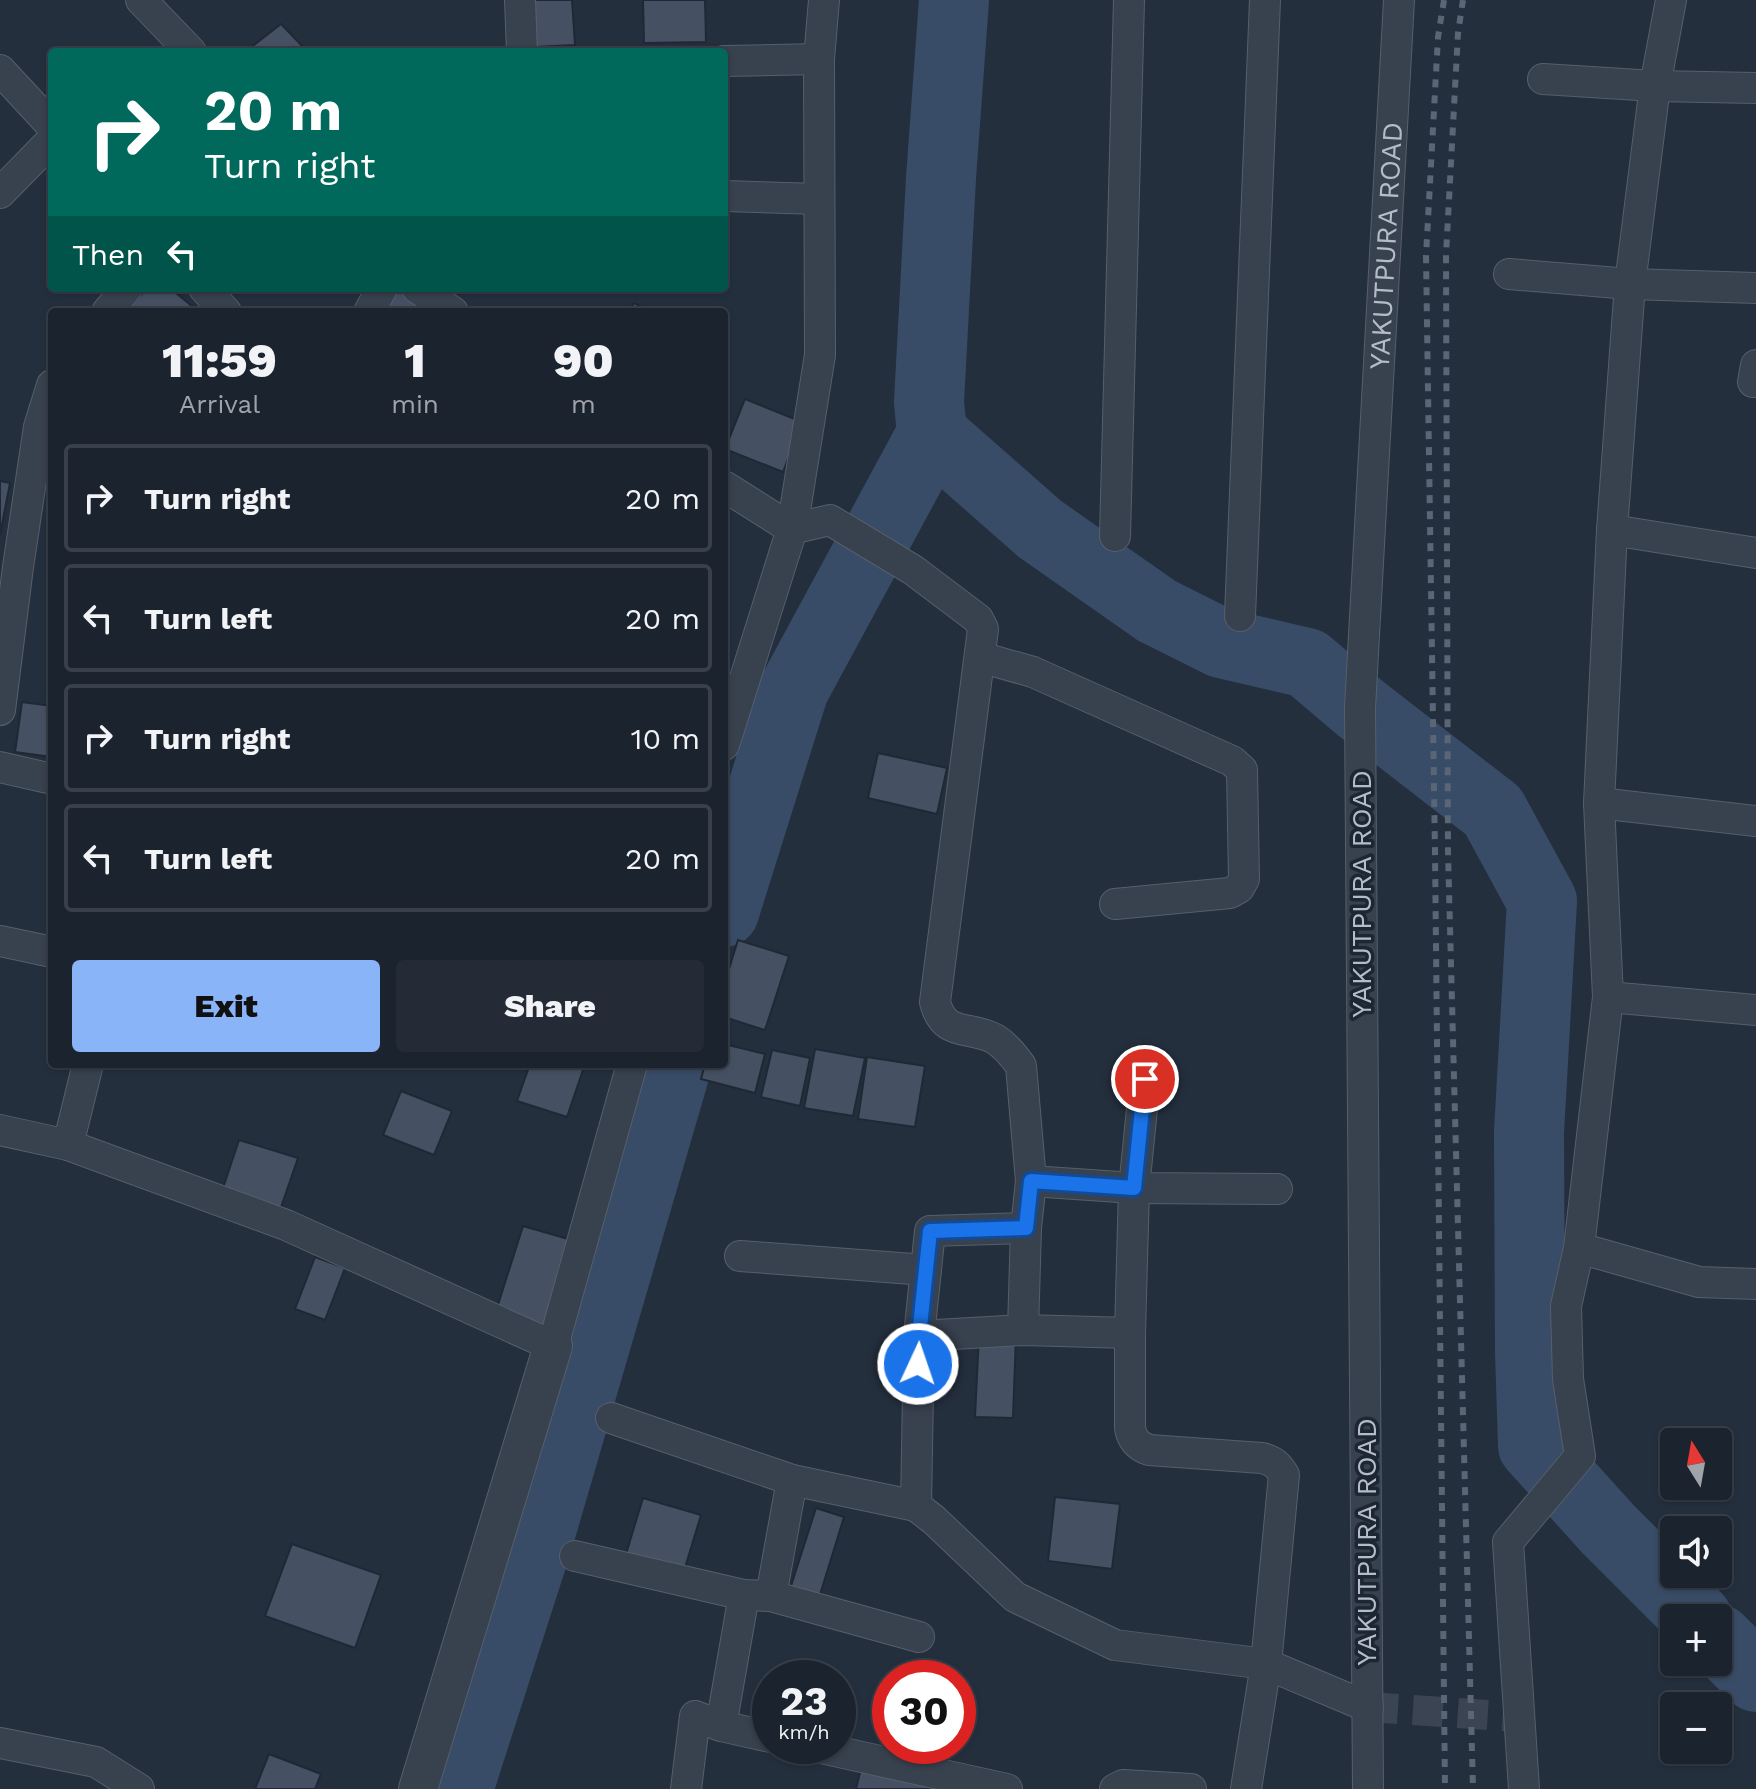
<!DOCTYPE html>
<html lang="en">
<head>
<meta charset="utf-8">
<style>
  :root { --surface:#1b232e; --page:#242b36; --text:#f1f3f6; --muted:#a0a4aa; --line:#39404a; --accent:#8ab4f8 }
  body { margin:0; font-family:"Work Sans",sans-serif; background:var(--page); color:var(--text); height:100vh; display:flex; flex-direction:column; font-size:30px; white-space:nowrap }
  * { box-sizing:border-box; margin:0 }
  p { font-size:26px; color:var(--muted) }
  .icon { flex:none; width:44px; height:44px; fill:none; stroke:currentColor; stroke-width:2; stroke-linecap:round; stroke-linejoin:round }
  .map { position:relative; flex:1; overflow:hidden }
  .details { position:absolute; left:48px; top:308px; width:680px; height:760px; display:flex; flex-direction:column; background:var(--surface); border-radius:8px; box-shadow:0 2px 6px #0004,0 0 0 2px var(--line) }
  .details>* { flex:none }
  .banner { position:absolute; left:48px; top:48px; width:680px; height:244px; border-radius:8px; box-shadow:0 2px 6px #0004,0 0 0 2px var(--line); background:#00695c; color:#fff; overflow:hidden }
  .needle { width:52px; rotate:349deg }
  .fabs { position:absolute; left:1660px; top:1428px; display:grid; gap:16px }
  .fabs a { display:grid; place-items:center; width:72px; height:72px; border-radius:8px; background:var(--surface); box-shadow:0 2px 6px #0004,0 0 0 2px var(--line); font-size:40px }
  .speed { position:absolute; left:752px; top:1660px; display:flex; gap:16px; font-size:40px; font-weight:700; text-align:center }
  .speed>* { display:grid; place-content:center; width:104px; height:104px; border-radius:50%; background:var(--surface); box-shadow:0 2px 6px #0004,0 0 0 2px var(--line); line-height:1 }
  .speed small { font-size:20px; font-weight:400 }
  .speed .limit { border:12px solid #d22; background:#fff; color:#111 }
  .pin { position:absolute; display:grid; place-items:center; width:68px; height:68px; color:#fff; margin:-34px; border:4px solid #fff; border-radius:50%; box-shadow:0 2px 8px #0007 }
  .me { position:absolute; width:88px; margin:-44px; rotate:3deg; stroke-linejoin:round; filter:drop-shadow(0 0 6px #0008) }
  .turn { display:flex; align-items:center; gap:28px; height:168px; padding:0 24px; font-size:36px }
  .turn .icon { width:104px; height:104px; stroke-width:2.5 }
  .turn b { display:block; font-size:56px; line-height:68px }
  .then { display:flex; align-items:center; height:76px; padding:0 24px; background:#0003; gap:16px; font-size:30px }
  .eta { display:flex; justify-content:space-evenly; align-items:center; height:136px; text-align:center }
  .eta b { font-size:48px; font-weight:800; line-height:56px }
  .button { display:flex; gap:16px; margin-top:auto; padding:16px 24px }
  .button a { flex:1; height:92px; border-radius:8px; background:var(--accent); color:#111; font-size:32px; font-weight:800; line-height:92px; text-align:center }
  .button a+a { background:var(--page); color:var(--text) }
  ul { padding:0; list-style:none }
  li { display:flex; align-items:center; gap:24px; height:108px; margin:0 16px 12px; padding:0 8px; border:4px solid var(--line); border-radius:8px }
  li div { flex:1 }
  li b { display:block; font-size:30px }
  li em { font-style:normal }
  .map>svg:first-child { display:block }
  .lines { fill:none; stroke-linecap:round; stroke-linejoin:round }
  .river { stroke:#394c67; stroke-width:70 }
  .building { fill:#455162; stroke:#1f2835; stroke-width:2 }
  .minor-tunnel { stroke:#3a4453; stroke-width:30; stroke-dasharray:30 15; stroke-linecap:butt }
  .minor-casing { stroke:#565f6c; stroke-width:32 }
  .tertiary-casing { stroke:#565f6c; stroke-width:40 }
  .minor { stroke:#38414e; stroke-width:30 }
  .tertiary { stroke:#38414e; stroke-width:38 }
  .rail { stroke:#5a6575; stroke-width:6; stroke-dasharray:8 8; stroke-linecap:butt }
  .route-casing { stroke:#114b97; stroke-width:20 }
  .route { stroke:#1a73e8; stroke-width:14 }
  .labels { text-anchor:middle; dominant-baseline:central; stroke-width:7; stroke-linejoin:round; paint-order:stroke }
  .street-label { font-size:28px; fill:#b4bcc9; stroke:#1d2633 }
</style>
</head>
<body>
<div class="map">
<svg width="1756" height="1789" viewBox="0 0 1756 1789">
  <rect width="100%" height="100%" fill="#242f3e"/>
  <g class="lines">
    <g class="river">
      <polyline points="932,434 1040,529 1157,611 1221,643 1307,663 1360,708 1493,811 1542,901 1529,1132 1530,1351 1533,1446 1608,1529 1697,1618"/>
      <polyline points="724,912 794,689 932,434 929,402 941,178 954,0"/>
      <polyline points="1718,1639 1756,1677"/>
      <polyline points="458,1789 539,1537 677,1064"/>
    </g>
  </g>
  <g class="building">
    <polygon points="532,0 572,0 575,45 535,47"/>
    <polygon points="643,0 705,0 706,42 644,43"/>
    <polygon points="281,24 308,52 245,52"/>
    <polygon points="52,86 52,110 40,99"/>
    <polygon points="147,288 170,288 199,312 126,312"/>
    <polygon points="395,288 400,288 429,305 426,312 382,312"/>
    <polygon points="634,303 651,312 629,312"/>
    <polygon points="745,399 802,422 783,472 725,449"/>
    <polygon points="0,481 10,483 0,535"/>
    <polygon points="22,702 52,706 52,757 15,752"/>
    <polygon points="878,753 947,768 937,814 868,798"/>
    <polygon points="738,940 789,956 765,1030 724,1017 724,985"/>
    <polygon points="724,1044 765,1054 755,1093 701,1079 705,1064 724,1064"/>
    <polygon points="815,1049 865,1058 853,1116 804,1108"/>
    <polygon points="772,1050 810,1058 800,1106 761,1097"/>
    <polygon points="867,1057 925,1066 915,1127 858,1119"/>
    <polygon points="530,1064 585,1064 567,1117 517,1101"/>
    <polygon points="401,1091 452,1111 434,1155 383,1135"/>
    <polygon points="239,1140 298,1158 280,1210 222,1191"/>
    <polygon points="523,1226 575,1241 549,1327 496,1311"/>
    <polygon points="315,1257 345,1268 325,1320 295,1309"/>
    <polygon points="979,1334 1016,1335 1013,1418 975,1417"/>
    <polygon points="1055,1497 1120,1504 1112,1569 1048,1561"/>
    <polygon points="643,1498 701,1515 684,1571 626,1554"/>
    <polygon points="816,1508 844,1517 819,1598 790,1589"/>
    <polygon points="292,1544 381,1575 355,1648 265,1616"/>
    <polygon points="269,1754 321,1774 315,1789 255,1789"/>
    <polygon points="863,1760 949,1789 856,1789"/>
  </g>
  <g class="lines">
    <polyline class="minor-tunnel" points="1368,1707 1519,1717"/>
    <defs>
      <g id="minor">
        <polyline points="141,0 191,52"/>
        <polyline points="520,0 522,52"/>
        <polyline points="1671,0 1655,86 1630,284 1612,530 1756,553"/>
        <polyline points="724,61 819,59"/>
        <polyline points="0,70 52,126"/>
        <polyline points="1543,79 1655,86 1756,88"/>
        <polyline points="0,193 52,140"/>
        <polyline points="724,196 819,199"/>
        <polyline points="1509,274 1630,284 1756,288"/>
        <polyline points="204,288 226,312"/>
        <polyline points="417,288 453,312"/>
        <polyline points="107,312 127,288"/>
        <polyline points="369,312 382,288"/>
        <polyline points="1753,382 1756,365"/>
        <path d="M 724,486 L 792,529 L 830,520 L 913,570 L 978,619 L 983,629 L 935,1002 C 944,1038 969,1025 995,1039 C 1006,1046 1014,1056 1021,1066 L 1031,1181 L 1026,1228 L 1023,1330"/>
        <polyline points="1115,536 1129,0"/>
        <polyline points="1240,616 1265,0"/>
        <polyline points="980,657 1033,672 1232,761 1242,770 1244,879 1239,888 1230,893 1115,904"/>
        <polyline points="0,710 18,567 39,427 52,385"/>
        <polyline points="724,745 792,529 820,355 819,59 824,0"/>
        <polyline points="0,767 52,779"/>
        <polyline points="1599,803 1612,530"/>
        <polyline points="0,941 52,952"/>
        <polyline points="1608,997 1756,1010"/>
        <polyline points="0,1130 68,1145 286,1225 553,1346 632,1064"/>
        <polyline points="68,1145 88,1064"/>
        <polyline points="1031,1181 1134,1188 1277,1189"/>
        <path d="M 1026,1228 L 930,1231 L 919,1336 L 916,1506 L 934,1520 L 1015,1597 L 1115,1645 L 1266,1664 L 1284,1475 C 1278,1465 1274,1461 1262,1458 L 1149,1450 C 1138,1446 1132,1440 1130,1428 L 1130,1333 L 1134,1188 L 1145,1079"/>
        <polyline points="1579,1248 1699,1282 1756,1284"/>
        <polyline points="740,1256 926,1270"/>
        <polyline points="919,1336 1023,1330 1130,1333"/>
        <polyline points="611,1418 792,1480 916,1506"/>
        <polyline points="575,1556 744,1595 771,1596 919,1637"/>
        <polyline points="771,1596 792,1480"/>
        <polyline points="721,1726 770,1737"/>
        <polyline points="0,1743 96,1762 139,1789"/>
        <polyline points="812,1746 1007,1789"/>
        <polyline points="686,1789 695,1716 721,1726 744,1595"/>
        <polyline points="1115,1789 1123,1785 1191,1789"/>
        <polyline points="1246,1789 1266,1664 1368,1707"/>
        <path id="s1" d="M 1368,1789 L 1360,708 L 1399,0"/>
        <polyline points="1524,1789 1508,1542 1580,1456 1568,1379 1566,1306 1579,1248 1608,997 1599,803 1756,821"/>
      </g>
      <polyline id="tertiary" points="418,1789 553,1346"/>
    </defs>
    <use href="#minor" class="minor-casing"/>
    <use href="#tertiary" class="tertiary-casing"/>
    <use href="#minor" class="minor"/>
    <use href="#tertiary" class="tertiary"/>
    <g class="rail">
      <polyline points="1444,0 1438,37 1426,256 1435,853 1445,1789"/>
      <polyline points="1463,0 1458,33 1446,255 1448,852 1473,1789"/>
    </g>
  </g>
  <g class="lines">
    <defs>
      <polyline id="route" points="918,1364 919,1336 930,1231 1026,1228 1031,1181 1134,1188 1145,1079"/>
    </defs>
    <use href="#route" class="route-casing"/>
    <use href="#route" class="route"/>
  </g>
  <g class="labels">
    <g class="street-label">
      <text stroke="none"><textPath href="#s1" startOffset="1544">YAKUTPURA ROAD</textPath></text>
      <text transform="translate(1361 894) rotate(-90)">YAKUTPURA ROAD</text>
      <text transform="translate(1366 1542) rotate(-90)">YAKUTPURA ROAD</text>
    </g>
  </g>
</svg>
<div class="fabs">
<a><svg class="needle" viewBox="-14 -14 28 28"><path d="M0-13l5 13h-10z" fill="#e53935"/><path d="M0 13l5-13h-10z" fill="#a0a4aa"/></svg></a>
<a><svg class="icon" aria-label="sound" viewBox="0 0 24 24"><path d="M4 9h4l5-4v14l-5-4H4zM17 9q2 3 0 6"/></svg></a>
<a>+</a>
<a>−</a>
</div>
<div class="speed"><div>23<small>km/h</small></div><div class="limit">30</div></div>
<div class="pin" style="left:1145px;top:1079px;background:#d93025"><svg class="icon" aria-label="arrive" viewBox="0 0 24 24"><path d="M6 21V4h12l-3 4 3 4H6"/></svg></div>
<svg class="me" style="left:918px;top:1364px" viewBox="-20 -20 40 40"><circle r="17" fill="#1a73e8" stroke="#fff" stroke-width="3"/><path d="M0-11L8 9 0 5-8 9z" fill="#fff"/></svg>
<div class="banner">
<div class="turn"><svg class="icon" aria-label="right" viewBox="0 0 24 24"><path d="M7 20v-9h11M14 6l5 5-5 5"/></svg><div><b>20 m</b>Turn right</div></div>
<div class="then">Then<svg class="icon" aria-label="left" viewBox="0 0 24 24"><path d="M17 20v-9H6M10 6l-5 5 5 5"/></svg></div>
</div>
<section class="details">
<div class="eta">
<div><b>11:59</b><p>Arrival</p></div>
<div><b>1</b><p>min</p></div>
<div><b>90</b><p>m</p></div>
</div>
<ul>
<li><svg class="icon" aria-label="right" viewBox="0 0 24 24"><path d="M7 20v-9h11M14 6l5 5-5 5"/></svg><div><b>Turn right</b></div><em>20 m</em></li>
<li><svg class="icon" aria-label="left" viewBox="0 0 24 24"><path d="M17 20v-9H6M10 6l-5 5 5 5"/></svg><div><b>Turn left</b></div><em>20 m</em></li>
<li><svg class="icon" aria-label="right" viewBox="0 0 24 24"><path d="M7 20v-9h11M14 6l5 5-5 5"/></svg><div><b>Turn right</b></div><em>10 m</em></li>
<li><svg class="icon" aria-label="left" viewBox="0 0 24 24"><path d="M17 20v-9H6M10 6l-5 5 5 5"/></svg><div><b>Turn left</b></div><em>20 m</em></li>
</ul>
<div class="button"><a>Exit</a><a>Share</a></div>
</section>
</div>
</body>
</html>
